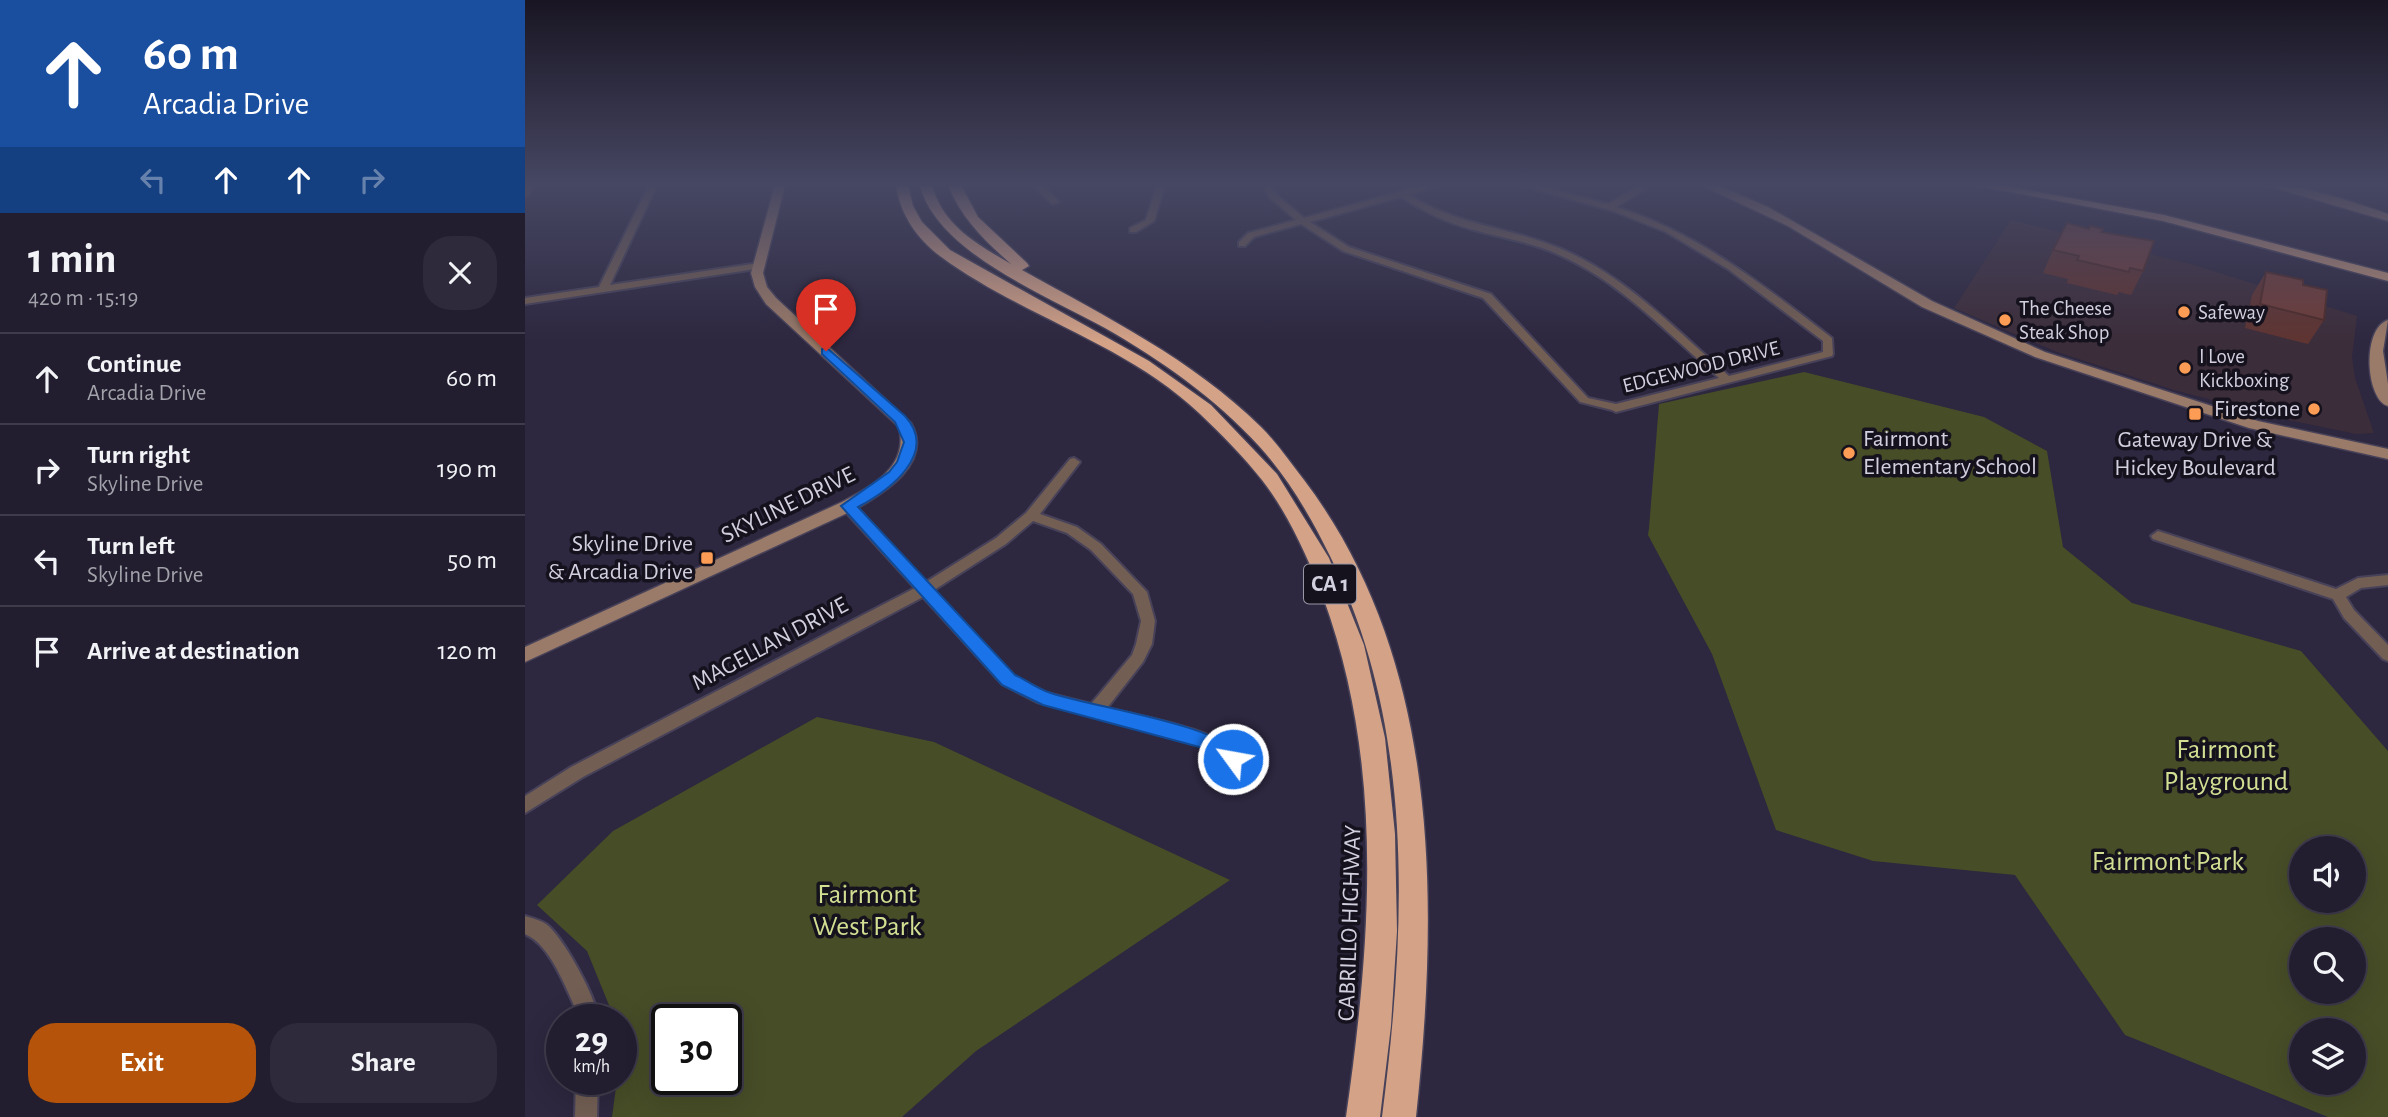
<!DOCTYPE html>
<html lang="en">
<head>
<meta charset="utf-8">
<style>
  :root { --surface:#221d2f; --page:#2e2a3b; --text:#f1f3f6; --muted:#a2a2aa; --line:#3f3b4b; --accent:#b45309 }
  body { margin:0; font-family:"Alegreya Sans",sans-serif; background:var(--page); color:var(--text); height:100vh; display:flex; flex-direction:column; font-size:26px; white-space:nowrap }
  * { box-sizing:border-box; margin:0 }
  p { font-size:23px; color:var(--muted) }
  .icon { flex:none; width:38px; height:38px; fill:none; stroke:currentColor; stroke-width:2; stroke-linecap:round; stroke-linejoin:round }
  .map { position:relative; flex:1; overflow:hidden }
  .panel { display:flex; flex-direction:column; background:var(--surface); width:525px }
  .panel>* { flex:none }
  .guide { background:#1a4fa0; color:#fff; overflow:hidden }
  .fabs { position:absolute; left:1764px; top:836px; display:grid; gap:14px }
  .fabs a { display:grid; place-items:center; width:77px; height:77px; border-radius:50%; background:var(--surface); box-shadow:0 7px 28px #0002,0 0 0 2px var(--line); font-size:35px }
  .speed { position:absolute; left:21px; top:1004px; display:flex; gap:14px; font-size:35px; font-weight:700; text-align:center }
  .speed>* { display:grid; place-content:center; width:91px; height:91px; border-radius:50%; background:var(--surface); box-shadow:0 7px 28px #0002,0 0 0 2px var(--line); line-height:1 }
  .speed small { font-size:18px; font-weight:400 }
  .speed .limit { border:4px solid #111; border-radius:10px; background:#fff; color:#111 }
  .pin { position:absolute; display:grid; place-items:center; width:60px; height:60px; color:#fff; margin:-72px -30px; border-radius:50% 50% 50% 0; rotate:-45deg; box-shadow:0 0 7px #0007 }
  .pin .icon { rotate:45deg }
  .me { position:absolute; width:77px; margin:-38px; rotate:302deg; stroke-linejoin:round; filter:drop-shadow(0 0 5px #0008) }
  .turn { display:flex; align-items:center; gap:24px; height:147px; padding:0 28px; font-size:32px }
  .turn .icon { width:91px; height:91px; stroke-width:2.5 }
  .turn b { display:block; font-size:49px; line-height:60px }
  .lanes { display:flex; align-items:center; height:66px; padding:0 28px; background:#0003; justify-content:center; gap:35px; direction:ltr }
  .lanes .off { opacity:.35 }
  .round { display:grid; place-items:center; flex:none; width:74px; height:74px; border-radius:28px; background:var(--page) }
  .headline { display:flex; align-items:center; justify-content:space-between; height:119px; padding:0 28px }
  h1 { font-size:42px; font-weight:700; line-height:52px }
  .cta { display:flex; gap:14px; margin-top:auto; padding:14px 28px }
  .cta a { flex:1; height:80px; border-radius:28px; background:var(--accent); color:#fff; font-size:28px; font-weight:700; line-height:80px; text-align:center }
  .cta a+a { background:var(--page); color:var(--text) }
  ul { padding:0; list-style:none }
  li { display:flex; align-items:center; gap:21px; height:91px; padding:0 28px; border-top:2px solid var(--line) }
  li div { flex:1 }
  li b { display:block; font-size:26px }
  li em { font-style:normal }
  main { display:flex; flex:1; min-height:0 }
  .map>svg:first-child { display:block }
  .commercial { fill:#3c2d3a }
  .green { fill:#474d27; fill-rule:evenodd }
  .lines { fill:none; stroke-linecap:round; stroke-linejoin:round }
  .street-casing { stroke:#474259; stroke-width:4 }
  .secondary-casing { stroke:#474259; stroke-width:3 }
  .primary-casing { stroke:#474259; stroke-width:3 }
  .highway-casing { stroke:#474259; stroke-width:3 }
  .street { fill:#725e53; fill-rule:evenodd }
  .secondary { fill:#9a7a68; fill-rule:evenodd }
  .primary { fill:#b88f78; fill-rule:evenodd }
  .highway { fill:#d4a287; fill-rule:evenodd }
  .wall { fill:#5f3431 }
  .building { fill:#6f3d39; stroke:#4e2b28; stroke-width:2 }
  .route { fill:#1a73e8; stroke:#114b97; stroke-width:2 }
  .poi-dot { fill:#fd9d55; stroke:#15121d; stroke-width:2.5 }
  .labels { text-anchor:middle; dominant-baseline:central; stroke-width:7; stroke-linejoin:round; paint-order:stroke }
  .far-poi-label { font-size:21px; fill:#d2cfdf; stroke:#15121d; text-anchor:start }
  .far-street-label { font-size:21px; fill:#d2cfdf; stroke:#15121d }
  .shield { fill:#15121d; stroke:#9996a5; stroke-width:2 }
  .shield-label { font-size:23px; font-weight:bold; fill:#d2cfdf }
  .poi-label { font-size:24px; fill:#d2cfdf; stroke:#15121d; text-anchor:end }
  .street-label { font-size:24px; fill:#d2cfdf; stroke:#15121d }
  .near-park-label { font-size:28px; fill:#d2df92; stroke:#15121d }
</style>
</head>
<body>
<main>
<section class="panel">
<div class="guide">
<div class="turn"><svg class="icon" aria-label="ahead" viewBox="0 0 24 24"><path d="M12 20V5M6 11l6-6 6 6"/></svg><div><b>60 m</b>Arcadia Drive</div></div>
<div class="lanes"><svg class="icon off" aria-label="left" viewBox="0 0 24 24"><path d="M17 20v-9H6M10 6l-5 5 5 5"/></svg><svg class="icon" aria-label="ahead" viewBox="0 0 24 24"><path d="M12 20V5M6 11l6-6 6 6"/></svg><svg class="icon" aria-label="ahead" viewBox="0 0 24 24"><path d="M12 20V5M6 11l6-6 6 6"/></svg><svg class="icon off" aria-label="right" viewBox="0 0 24 24"><path d="M7 20v-9h11M14 6l5 5-5 5"/></svg></div>
</div>
<div class="headline"><div><h1>1 min</h1><p>420 m · 15:19</p></div><a class="round"><svg class="icon" aria-label="close" viewBox="0 0 24 24"><path d="M6 6l12 12M18 6L6 18"/></svg></a></div>
<ul>
<li><svg class="icon" aria-label="ahead" viewBox="0 0 24 24"><path d="M12 20V5M6 11l6-6 6 6"/></svg><div><b>Continue</b><p>Arcadia Drive</p></div><em>60 m</em></li>
<li><svg class="icon" aria-label="right" viewBox="0 0 24 24"><path d="M7 20v-9h11M14 6l5 5-5 5"/></svg><div><b>Turn right</b><p>Skyline Drive</p></div><em>190 m</em></li>
<li><svg class="icon" aria-label="left" viewBox="0 0 24 24"><path d="M17 20v-9H6M10 6l-5 5 5 5"/></svg><div><b>Turn left</b><p>Skyline Drive</p></div><em>50 m</em></li>
<li><svg class="icon" aria-label="arrive" viewBox="0 0 24 24"><path d="M6 21V4h12l-3 4 3 4H6"/></svg><div><b>Arrive at destination</b></div><em>120 m</em></li>
</ul>
<div class="cta"><a>Exit</a><a>Share</a></div>
</section>
<div class="map">
<svg width="1863" height="1117" viewBox="0 0 1863 1117">
  <rect width="100%" height="100%" fill="#2d273f"/>
  <polygon class="commercial" points="1486,220 1669,265 1832,316 1827,357 1830,378 1849,433 1831,434 1759,419 1649,390 1532,352 1429,308"/>
  <g class="green">
    <path d="M 1279,372 L 1459,417 L 1522,451 L 1538,547 L 1607,603 L 1776,651 L 1863,751 L 1863,1117 L 1803,1117 L 1600,1035 L 1490,875 L 1348,861 L 1251,830 L 1187,654 L 1123,535 L 1124,528 L 1134,404 ZM 1776,849 L 1829,849 L 1829,901 L 1776,901 ZM 1776,940 L 1829,940 L 1829,992 L 1776,992 ZM 1776,1031 L 1829,1031 L 1829,1083 L 1776,1083 Z"/>
    <path d="M 292,717 L 409,742 L 705,880 L 451,1051 L 377,1117 L 87,1117 L 92,1080 L 96,1080 L 96,1020 L 90,1020 L 62,951 L 12,905 L 88,831 ZM 142,1020 L 201,1020 L 201,1080 L 142,1080 Z"/>
  </g>
  <g class="lines">
    <defs>
      <g id="street">
        <polygon points="9,185 3,195 0,196 0,185"/>
        <polygon points="124,185 132,185 85,285 234,263 237,264 237,268 0,304 0,298 74,287"/>
        <polygon points="508,185 517,185 534,202 527,204"/>
        <polygon points="632,185 640,185 629,221 611,232 605,232 605,228 621,220"/>
        <path d="M 738,185 L 746,185 L 752,195 L 779,218 L 899,185 L 914,185 L 884,195 C 935,227 987,227 1039,250 C 1103,278 1152,331 1204,376 L 1298,352 L 1298,341 L 1203,269 L 1141,232 L 1088,211 L 995,185 L 1011,185 L 1083,204 L 1116,185 L 1127,185 L 1091,207 C 1174,233 1239,286 1307,338 L 1308,354 L 1307,356 L 1091,412 L 1087,410 L 1055,402 L 958,298 L 818,251 L 776,224 L 729,237 L 720,246 L 714,246 L 714,242 L 723,233 L 771,220 L 745,198 ZM 876,197 C 899,212 923,223 949,230 C 977,238 1006,242 1032,254 C 1095,281 1143,334 1194,378 L 1091,404 L 1063,398 L 966,294 L 824,247 L 785,222 Z"/>
        <path d="M 549,458 L 555,462 L 515,514 L 552,527 L 576,544 L 622,592 L 630,621 L 627,644 L 618,662 L 582,708 C 613,716 702,730 716,759 L 714,764 L 708,766 L 702,764 L 679,746 L 512,702 L 477,684 L 398,597 L 58,777 L 0,813 L 0,796 L 46,767 L 390,588 L 318,509 L 316,506 L 318,503 L 328,503 L 401,582 L 471,538 L 501,513 L 545,459 ZM 508,521 L 542,533 L 566,550 L 608,594 L 616,621 L 611,644 L 607,655 L 566,704 L 522,693 L 489,676 L 409,590 L 481,544 Z"/>
        <polygon points="1633,531 1811,589 1833,578 1863,575 1863,585 1836,588 1821,597 1829,610 1863,645 1863,661 1858,659 1819,618 1808,599 1628,539 1626,536"/>
        <path d="M 0,916 C 6,918 15,920 21,924 C 37,935 74,1001 73,1020 L 53,1020 L 53,1014 C 41,989 26,945 0,934 Z"/>
        <polygon points="51,1080 73,1080 72,1117 50,1117"/>
      </g>
      <g id="secondary">
        <path d="M 250,185 L 260,185 L 238,273 L 242,287 L 251,298 L 386,423 C 409,463 359,493 329,510 L 0,662 L 0,647 L 317,502 C 347,486 384,467 374,427 L 241,304 L 230,287 L 226,273 Z"/>
        <polygon points="1176,185 1192,185 1243,207 1407,301 1520,352 1733,421 1863,449 1863,459 1724,428 1510,357 1397,307 1263,226"/>
        <path d="M 1740,185 C 1782,185 1824,201 1863,214 L 1863,221 Z"/>
        <path d="M 1863,320 L 1858,351 L 1863,384 L 1863,406 C 1841,400 1836,329 1863,320 Z"/>
      </g>
      <polygon id="primary" points="1449,185 1474,185 1639,215 1863,273 1863,281 1638,221"/>
      <g id="highway">
        <path d="M 371,185 L 383,185 L 388,206 L 397,222 L 425,250 L 624,361 L 686,405 L 752,474 L 804,558 L 839,645 L 860,738 L 870,834 L 872,931 L 866,1026 L 855,1117 L 821,1117 C 846,942 860,766 798,597 C 783,558 763,513 737,480 C 719,457 696,434 674,413 C 600,343 496,316 415,256 C 392,239 375,214 371,185 Z"/>
        <path d="M 395,185 L 407,185 C 418,226 452,244 486,264 C 460,241 436,218 423,185 L 436,185 L 453,217 L 502,263 L 504,266 L 497,270 C 581,317 667,359 736,427 C 752,443 765,462 779,480 C 916,661 914,902 891,1117 L 857,1117 C 881,930 891,730 805,556 C 786,517 763,478 734,446 C 690,398 636,360 580,328 C 523,296 411,252 395,185 Z"/>
      </g>
    </defs>
    <use href="#street" class="street-casing"/>
    <use href="#secondary" class="secondary-casing"/>
    <use href="#primary" class="primary-casing"/>
    <use href="#highway" class="highway-casing"/>
    <use href="#street" class="street"/>
    <use href="#secondary" class="secondary"/>
    <use href="#primary" class="primary"/>
    <use href="#highway" class="highway"/>
  </g>
  <g class="wall">
    <polygon points="1576,232 1618,271 1606,295 1594,292 1592,295 1542,283 1543,279 1518,273 1528,250"/>
    <polygon points="1741,272 1778,285 1799,320 1783,344 1720,328 1727,295"/>
  </g>
  <g class="building">
    <polygon points="1542,223 1564,229 1565,226 1578,229 1576,232 1629,241 1618,271 1605,268 1604,272 1552,260 1554,256 1528,250"/>
    <polygon points="1741,272 1778,280 1778,285 1802,290 1799,320 1735,304"/>
  </g>
  <linearGradient id="sky" x2="0" y2="1"><stop stop-color="#191523"/><stop offset="0.54" stop-color="#464763"/><stop offset="1" stop-color="#464763" stop-opacity="0"/></linearGradient>
  <rect width="1863" height="342" fill="url(#sky)"/>
  <path class="route" d="M 301,347 L 380,416 C 414,453 365,490 333,507 L 490,675 C 501,680 512,688 523,692 C 563,707 700,724 718,759 L 715,764 C 701,769 689,756 678,748 L 518,705 L 477,685 L 316,506 L 364,472 L 372,462 L 379,442 L 370,422 L 297,354 L 297,349 Z"/>
  <g class="poi-dot">
    <circle cx="1659" cy="312" r="7"/>
    <circle cx="1480" cy="320" r="7"/>
    <circle cx="1660" cy="368" r="7"/>
    <circle cx="1789" cy="409" r="7"/>
    <rect x="1663" y="407" width="14" height="14" rx="3.5"/>
    <circle cx="1324" cy="453" r="7"/>
    <rect x="175" y="551" width="14" height="14" rx="3.5"/>
  </g>
  <g class="labels">
    <g class="far-poi-label">
      <text x="1494" y="308">The Cheese<tspan x="1494" dy="24">Steak Shop</tspan></text>
      <text x="1673" y="312">Safeway</text>
      <text x="1674" y="356">I Love<tspan x="1674" dy="24">Kickboxing</tspan></text>
    </g>
    <g class="far-street-label">
      <text transform="translate(1176 367) rotate(-14)">EDGEWOOD DRIVE</text>
    </g>
    <rect class="shield" x="779" y="564.5" width="52" height="39" rx="5"/>
    <g class="shield-label">
      <text x="805" y="584">CA 1</text>
    </g>
    <g class="poi-label">
      <text x="1775" y="409">Firestone</text>
      <text x="1338" y="439" text-anchor="start">Fairmont<tspan x="1338" dy="28">Elementary School</tspan></text>
      <text x="1670" y="440" text-anchor="middle">Gateway Drive &amp;<tspan x="1670" dy="28">Hickey Boulevard</tspan></text>
      <text x="168" y="544">Skyline Drive<tspan x="168" dy="28">&amp; Arcadia Drive</tspan></text>
    </g>
    <g class="street-label">
      <text transform="translate(263 505) rotate(-26)">SKYLINE DRIVE</text>
      <text transform="translate(245 644) rotate(-28)">MAGELLAN DRIVE</text>
      <text transform="translate(825 923) rotate(-88)">CABRILLO HIGHWAY</text>
    </g>
    <g class="near-park-label">
      <text x="1701" y="750">Fairmont<tspan x="1701" dy="32">Playground</tspan></text>
      <text x="1643" y="862">Fairmont Park</text>
      <text x="342" y="895">Fairmont<tspan x="342" dy="32">West Park</tspan></text>
    </g>
  </g>
</svg>
<div class="fabs">
<a><svg class="icon" aria-label="sound" viewBox="0 0 24 24"><path d="M4 9h4l5-4v14l-5-4H4zM17 9q2 3 0 6"/></svg></a>
<a><svg class="icon" aria-label="search" viewBox="0 0 24 24"><circle cx="10" cy="10" r="6"/><path d="M15 15l6 6"/></svg></a>
<a><svg class="icon" aria-label="layers" viewBox="0 0 24 24"><path d="M12 4l9 5-9 5-9-5zM3 14l9 5 9-5"/></svg></a>
</div>
<div class="speed"><div>29<small>km/h</small></div><div class="limit">30</div></div>
<div class="pin" style="left:301px;top:351px;background:#d93025"><svg class="icon" aria-label="arrive" viewBox="0 0 24 24"><path d="M6 21V4h12l-3 4 3 4H6"/></svg></div>
<svg class="me" style="left:708px;top:759px" viewBox="-20 -20 40 40"><circle r="17" fill="#1a73e8" stroke="#fff" stroke-width="3"/><path d="M0-11L8 9 0 5-8 9z" fill="#fff"/></svg>
</div>
</main>
</body>
</html>
